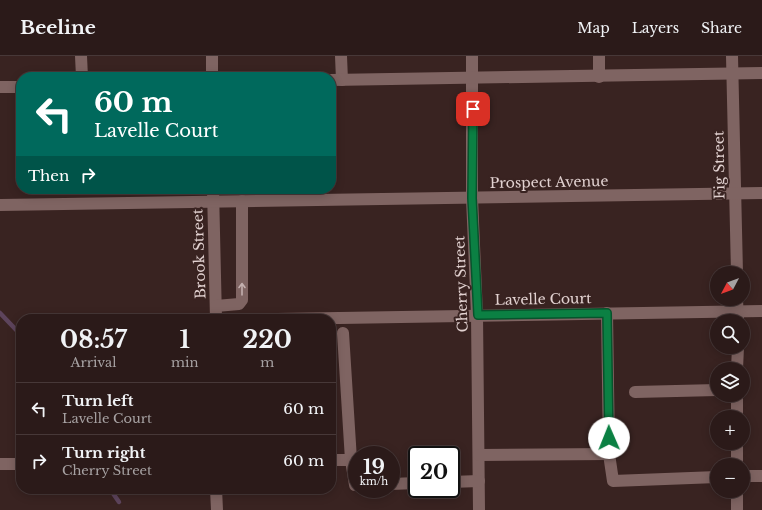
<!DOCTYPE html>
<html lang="en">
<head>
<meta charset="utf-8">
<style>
  :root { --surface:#2b1a19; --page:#332322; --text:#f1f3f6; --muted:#a6a1a2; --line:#473838 }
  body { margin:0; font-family:"Libre Baskerville",serif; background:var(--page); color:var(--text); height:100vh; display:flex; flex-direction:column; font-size:15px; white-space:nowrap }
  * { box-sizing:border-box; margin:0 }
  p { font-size:13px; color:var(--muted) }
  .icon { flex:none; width:22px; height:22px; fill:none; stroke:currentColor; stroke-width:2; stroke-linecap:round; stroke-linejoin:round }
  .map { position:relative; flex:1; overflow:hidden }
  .side { position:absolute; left:16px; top:258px; width:320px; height:180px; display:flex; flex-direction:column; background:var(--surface); border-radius:16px; box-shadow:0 2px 10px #0003,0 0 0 1px var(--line) }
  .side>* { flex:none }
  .banner { position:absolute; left:16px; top:16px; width:320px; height:122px; border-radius:16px; box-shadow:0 2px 10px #0003,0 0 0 1px var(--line); background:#00695c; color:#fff; overflow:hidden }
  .needle { width:26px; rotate:229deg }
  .fabs { position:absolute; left:710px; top:210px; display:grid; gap:8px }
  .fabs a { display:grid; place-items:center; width:40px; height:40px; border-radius:50%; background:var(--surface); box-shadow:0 2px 10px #0003,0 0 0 1px var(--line); font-size:20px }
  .speed { position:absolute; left:348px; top:390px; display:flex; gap:8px; font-size:20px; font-weight:700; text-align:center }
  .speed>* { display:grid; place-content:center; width:52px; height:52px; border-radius:50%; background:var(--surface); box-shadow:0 2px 10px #0003,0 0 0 1px var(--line); line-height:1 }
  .speed small { font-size:10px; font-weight:400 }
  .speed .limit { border:2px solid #111; border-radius:6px; background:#fff; color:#111 }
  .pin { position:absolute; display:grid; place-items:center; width:34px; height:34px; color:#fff; margin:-17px; border-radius:8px; box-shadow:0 2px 6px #0006 }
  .me { position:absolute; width:44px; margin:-22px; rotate:359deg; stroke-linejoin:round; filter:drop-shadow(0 0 3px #0008) }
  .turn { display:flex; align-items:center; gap:14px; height:84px; padding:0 12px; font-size:18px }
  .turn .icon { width:52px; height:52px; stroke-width:2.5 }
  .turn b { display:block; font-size:28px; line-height:34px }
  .then { display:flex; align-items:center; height:38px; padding:0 12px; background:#0003; gap:8px; font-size:15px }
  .eta { display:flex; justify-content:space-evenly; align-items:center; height:68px; text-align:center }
  .eta b { font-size:24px; font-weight:700; line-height:28px }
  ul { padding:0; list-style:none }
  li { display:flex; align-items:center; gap:12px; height:52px; padding:0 12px; border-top:1px solid var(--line) }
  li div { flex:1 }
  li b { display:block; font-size:15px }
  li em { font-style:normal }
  header { display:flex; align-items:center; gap:24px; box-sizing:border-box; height:56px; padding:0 20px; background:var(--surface); border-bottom:1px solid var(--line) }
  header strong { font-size:19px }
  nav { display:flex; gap:22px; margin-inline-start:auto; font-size:14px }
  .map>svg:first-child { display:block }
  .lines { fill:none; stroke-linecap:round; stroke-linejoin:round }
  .stream { stroke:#5d445c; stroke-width:4.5 }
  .minor { stroke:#7f6462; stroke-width:12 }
  .oneway { stroke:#c4b0af }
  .route-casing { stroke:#07532c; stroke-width:10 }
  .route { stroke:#0b8043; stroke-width:7 }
  .labels { text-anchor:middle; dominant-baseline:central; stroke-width:4; stroke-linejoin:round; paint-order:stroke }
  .street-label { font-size:14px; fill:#e1d1d0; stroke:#392321 }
</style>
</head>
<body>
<header>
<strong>Beeline</strong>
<nav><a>Map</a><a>Layers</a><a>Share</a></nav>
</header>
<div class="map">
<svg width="762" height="454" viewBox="0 0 762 454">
  <rect width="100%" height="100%" fill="#392321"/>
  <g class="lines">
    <g class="stream">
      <polyline points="0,257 21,279"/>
      <polyline points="110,433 119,446"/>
    </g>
    <g class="minor">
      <polyline points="81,0 82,21"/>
      <polyline points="212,0 212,21"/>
      <polyline points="341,0 342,24"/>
      <polyline points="472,0 472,142 477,259 479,454"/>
      <polyline points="732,0 737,217"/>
      <polyline points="599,21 599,0"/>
      <polyline points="331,24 762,17"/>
      <polyline points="0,31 21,31"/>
      <polyline points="213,133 216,263"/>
      <polyline points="0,149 762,137"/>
      <polyline points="737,243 738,265"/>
      <polyline points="216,250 239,248 242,244 242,145"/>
      <polyline points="607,257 609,398 613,425 717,421"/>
      <polyline points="277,263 762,255"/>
      <polyline points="343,277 351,404 355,429 357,429"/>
      <polyline points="737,313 738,291"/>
      <polyline points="635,336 717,334"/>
      <polyline points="737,361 737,339"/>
      <polyline points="479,399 609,398"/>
      <polyline points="331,404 351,404"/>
      <polyline points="0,408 21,408"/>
      <polyline points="737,409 737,387"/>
      <polyline points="743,420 762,420"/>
      <polyline points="451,426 479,425"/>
      <polyline points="391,428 417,427"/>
      <polyline points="216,433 217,454"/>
      <polyline points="737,435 737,454"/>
    </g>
  </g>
  <defs><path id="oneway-shaft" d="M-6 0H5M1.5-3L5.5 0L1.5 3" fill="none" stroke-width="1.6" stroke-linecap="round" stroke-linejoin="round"/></defs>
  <use class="oneway" href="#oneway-shaft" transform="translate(242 233) rotate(-90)"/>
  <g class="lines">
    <defs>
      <polyline id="route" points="473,53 472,142 478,259 607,257 609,382"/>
    </defs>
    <use href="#route" class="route-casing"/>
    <use href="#route" class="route"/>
  </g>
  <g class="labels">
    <g class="street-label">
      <text transform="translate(719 109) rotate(-91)">Fig Street</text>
      <text transform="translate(549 126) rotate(-1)">Prospect Avenue</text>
      <text transform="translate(199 198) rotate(-92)">Brook Street</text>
      <text transform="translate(461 228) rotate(-92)">Cherry Street</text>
      <text transform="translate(543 243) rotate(-1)">Lavelle Court</text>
    </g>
  </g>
</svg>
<div class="fabs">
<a><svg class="needle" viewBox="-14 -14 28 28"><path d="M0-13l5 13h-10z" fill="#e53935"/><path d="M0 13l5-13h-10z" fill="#a6a1a2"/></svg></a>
<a><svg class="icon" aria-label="search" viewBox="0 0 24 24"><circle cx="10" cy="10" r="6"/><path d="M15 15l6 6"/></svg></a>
<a><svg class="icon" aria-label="layers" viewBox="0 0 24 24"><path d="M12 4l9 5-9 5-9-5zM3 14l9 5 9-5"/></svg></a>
<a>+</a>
<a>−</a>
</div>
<div class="speed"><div>19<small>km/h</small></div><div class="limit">20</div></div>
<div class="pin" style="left:473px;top:53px;background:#d93025"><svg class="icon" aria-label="arrive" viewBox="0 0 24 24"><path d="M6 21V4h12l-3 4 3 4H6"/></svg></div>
<svg class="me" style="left:609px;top:382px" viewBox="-20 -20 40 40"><circle r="19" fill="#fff"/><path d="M0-13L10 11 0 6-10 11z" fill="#0b8043"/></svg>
<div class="banner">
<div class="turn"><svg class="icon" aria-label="left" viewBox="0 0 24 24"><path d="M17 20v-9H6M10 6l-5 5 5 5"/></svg><div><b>60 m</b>Lavelle Court</div></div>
<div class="then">Then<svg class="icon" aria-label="right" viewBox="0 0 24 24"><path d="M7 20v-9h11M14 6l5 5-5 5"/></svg></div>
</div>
<section class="side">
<div class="eta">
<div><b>08:57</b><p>Arrival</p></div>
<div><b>1</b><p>min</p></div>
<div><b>220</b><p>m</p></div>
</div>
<ul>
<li><svg class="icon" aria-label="left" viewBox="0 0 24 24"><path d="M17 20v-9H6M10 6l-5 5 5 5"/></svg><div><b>Turn left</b><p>Lavelle Court</p></div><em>60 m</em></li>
<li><svg class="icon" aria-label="right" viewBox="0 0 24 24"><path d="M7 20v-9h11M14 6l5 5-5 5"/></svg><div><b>Turn right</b><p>Cherry Street</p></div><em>60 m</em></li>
</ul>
</section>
</div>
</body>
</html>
